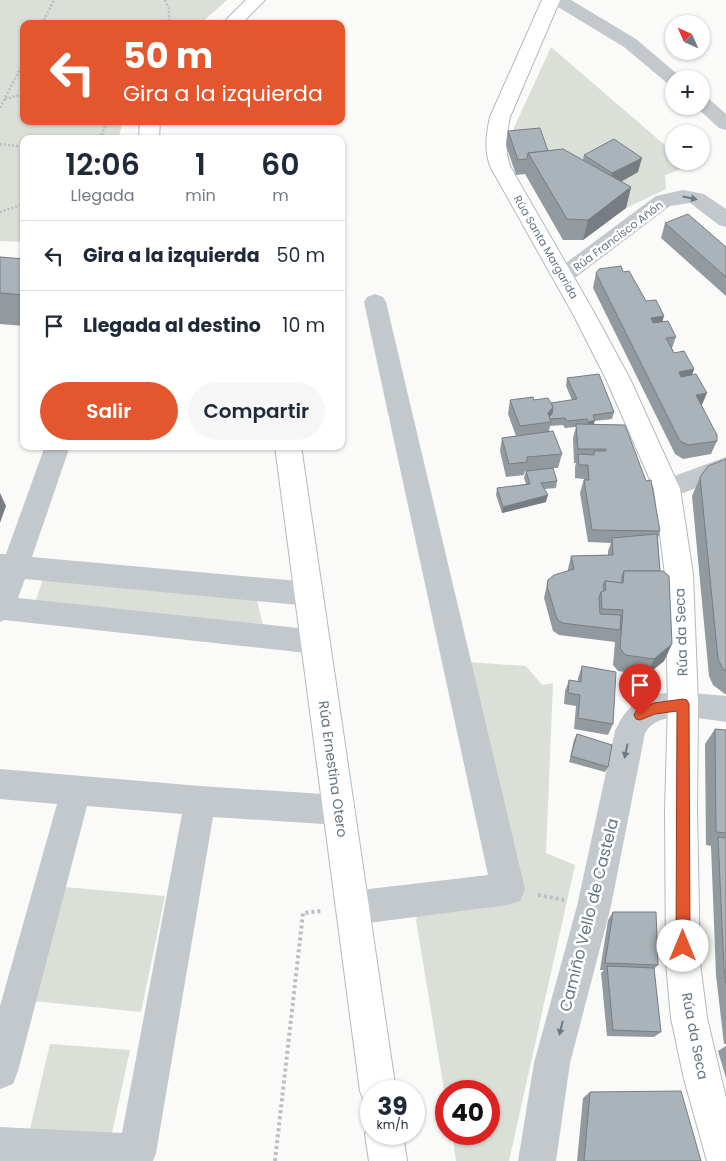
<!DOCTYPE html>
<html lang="es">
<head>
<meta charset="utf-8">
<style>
  :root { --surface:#fff; --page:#f6f6f7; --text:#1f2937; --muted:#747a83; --line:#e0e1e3; --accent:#e4572e }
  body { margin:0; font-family:Poppins,sans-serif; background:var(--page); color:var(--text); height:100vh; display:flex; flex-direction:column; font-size:19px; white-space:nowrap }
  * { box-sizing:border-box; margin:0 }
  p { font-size:16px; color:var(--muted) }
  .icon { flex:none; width:28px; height:28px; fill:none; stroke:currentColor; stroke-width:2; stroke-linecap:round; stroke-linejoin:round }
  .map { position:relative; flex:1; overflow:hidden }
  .panel { position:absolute; left:20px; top:135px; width:325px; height:315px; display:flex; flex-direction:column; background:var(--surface); border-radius:10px; box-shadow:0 1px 4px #0004 }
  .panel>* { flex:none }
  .hud { position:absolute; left:20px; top:20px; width:325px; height:105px; border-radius:10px; box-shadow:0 1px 4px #0004; background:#e4572e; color:#fff; overflow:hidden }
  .needle { width:32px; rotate:315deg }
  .tools { position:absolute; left:665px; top:15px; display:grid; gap:10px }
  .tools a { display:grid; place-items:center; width:45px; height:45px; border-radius:50%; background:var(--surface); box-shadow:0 1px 4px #0004; font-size:25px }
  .speed { position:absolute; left:360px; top:1080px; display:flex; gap:10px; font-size:25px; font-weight:700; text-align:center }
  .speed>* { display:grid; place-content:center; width:65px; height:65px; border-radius:50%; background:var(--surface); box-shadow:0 1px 4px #0004; line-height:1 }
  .speed small { font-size:12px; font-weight:400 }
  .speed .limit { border:8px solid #d22; background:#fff; color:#111 }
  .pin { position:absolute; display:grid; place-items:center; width:42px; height:42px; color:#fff; margin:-51px -21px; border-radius:50% 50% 50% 0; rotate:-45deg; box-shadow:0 0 5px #0007 }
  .pin .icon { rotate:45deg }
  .me { position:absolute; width:55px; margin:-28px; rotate:0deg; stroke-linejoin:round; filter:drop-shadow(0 0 4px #0008) }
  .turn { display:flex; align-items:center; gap:18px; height:105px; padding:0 20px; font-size:22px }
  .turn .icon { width:65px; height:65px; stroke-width:2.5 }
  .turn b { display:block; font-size:35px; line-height:42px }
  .eta { display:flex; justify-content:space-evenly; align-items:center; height:85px; text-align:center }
  .eta b { font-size:30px; font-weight:600; line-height:35px }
  .primary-button { display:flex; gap:10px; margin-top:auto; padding:10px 20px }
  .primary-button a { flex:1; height:58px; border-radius:30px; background:var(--accent); color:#fff; font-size:20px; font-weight:600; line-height:58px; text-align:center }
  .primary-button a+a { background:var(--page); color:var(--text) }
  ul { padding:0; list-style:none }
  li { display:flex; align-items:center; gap:15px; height:70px; padding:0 20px; border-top:1px solid var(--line) }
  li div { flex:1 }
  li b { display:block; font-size:19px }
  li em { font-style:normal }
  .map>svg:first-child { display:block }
  .green { fill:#dadfd7 }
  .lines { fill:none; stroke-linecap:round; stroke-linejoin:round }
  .secondary-casing { stroke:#b3babf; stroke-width:2 }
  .path-far1 { stroke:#bbbfc2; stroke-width:2.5; stroke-dasharray:2 2; stroke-linecap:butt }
  .path { stroke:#bbbfc2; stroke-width:4; stroke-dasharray:3 3; stroke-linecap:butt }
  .street { fill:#c3c8cc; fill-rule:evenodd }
  .secondary { fill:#fff; fill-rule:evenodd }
  .wall { fill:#929a9f }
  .shaded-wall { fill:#777d82 }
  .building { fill:#aab3b9; stroke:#777d82 }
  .oneway { fill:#6a7a87 }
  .route { fill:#e4572e; stroke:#94391e }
  .labels { text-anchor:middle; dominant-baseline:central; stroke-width:5; stroke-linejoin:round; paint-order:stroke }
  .far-street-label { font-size:11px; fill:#657683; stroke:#fff }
  .street-label { font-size:14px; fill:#657683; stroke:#fff }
  .near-street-label { font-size:16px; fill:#657683; stroke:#fff }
</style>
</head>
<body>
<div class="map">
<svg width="726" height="1161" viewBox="0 0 726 1161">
  <rect width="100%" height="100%" fill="#fafaf8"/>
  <g class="green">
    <polygon points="0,0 227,0 200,24 24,24 24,121 123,121 118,139 24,139 24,242 0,241"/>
    <polygon points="551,47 674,153 674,161 684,161 689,166 665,175 666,189 626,208 560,170 506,145"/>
    <polygon points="43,579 257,600 263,626 35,603"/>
    <polygon points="467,662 526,666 542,685 553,683 546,853 575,865 509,1161 456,1161 452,1134 489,1134 489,1091 446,1091 446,1102 416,920 419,912 520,897"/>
    <polygon points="64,887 165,896 141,1012 34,1001"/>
    <polygon points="50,1044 130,1050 110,1142 30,1129"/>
  </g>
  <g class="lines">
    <defs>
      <g id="secondary">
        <polygon points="246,0 265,0 241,24 222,24"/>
        <path d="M 542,0 L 560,0 L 510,117 C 506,135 504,151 511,168 L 595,314 L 630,379 L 680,489 L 693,574 L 698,704 L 697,810 L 700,963 L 707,1018 L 726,1098 L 726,1161 L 707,1161 L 684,1079 L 671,1018 L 666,963 L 665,810 L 668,704 L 665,574 L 654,489 L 606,379 L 573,314 L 491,168 C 484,151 486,135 490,117 Z"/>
        <polygon points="140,121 160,121 159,139 139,139"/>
        <polygon points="275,446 301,446 396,1091 371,1091 371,1107 365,1104 360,1091"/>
        <polygon points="371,1121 371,1134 403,1134 407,1161 369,1161 365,1134"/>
      </g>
    </defs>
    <use href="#secondary" class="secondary-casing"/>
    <g class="path-far1">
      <polyline points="165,0 169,9 169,22 165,24"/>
      <polyline points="42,24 54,0"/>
      <polyline points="5,99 24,94"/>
      <polyline points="0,108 24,61"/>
      <polyline points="101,139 106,121"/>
      <polyline points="0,144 24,147"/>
      <polyline points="0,212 24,204"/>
    </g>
    <g class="path">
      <polyline points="538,895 564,900"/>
      <polyline points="275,1161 303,913 321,911"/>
    </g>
    <g class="street">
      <polygon points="544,0 571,0 636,39 683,79 674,79 674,84 667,83 624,47 558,7 547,4"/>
      <polygon points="701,96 708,98 726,114 726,130 719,128 695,106 701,106"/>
      <polygon points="683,190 704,194 726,209 726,227 719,225 690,203 670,206 571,281 563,283 555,281 552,276 555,271 656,196"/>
      <polygon points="375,294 383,297 386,302 525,889 520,901 508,905 352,925 340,920 335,908 340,896 352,891 488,875 364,302 367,297"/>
      <polygon points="45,446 70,446 32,557 310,582 320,586 324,594 320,602 310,606 25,579 18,598 316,630 326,633 330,642 326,651 316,654 4,620 0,622 0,554 6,554"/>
      <polygon points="726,457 726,477 667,499 658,496 654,489 658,482"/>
      <path d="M 682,692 L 726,696 L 726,722 C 702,719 659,708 645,733 L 611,906 L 570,1063 L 556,1161 L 518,1161 L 534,1063 L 577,906 L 615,731 C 630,698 647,693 682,692 Z"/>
      <polygon points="0,769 200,786 339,795 350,799 355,810 350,821 339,825 213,817 156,1153 153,1161 0,1161 0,1127 122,1133 182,814 87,806 18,1071 13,1084 0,1089 0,1006 57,804 0,799"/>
    </g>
    <use href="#secondary" class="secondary"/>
  </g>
  <g class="wall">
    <polygon points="508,131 548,151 583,160 584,155 638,172 621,182 631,187 626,208 583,240 563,240 525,174 516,175 506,145"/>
    <polygon points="665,223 726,247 726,296 661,238"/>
    <polygon points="0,257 24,259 24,326 0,324"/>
    <polygon points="623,272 646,301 676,337 672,348 674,353 694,369 692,375 702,406 717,441 711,454 683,459 675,454 593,288 596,273"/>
    <polygon points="567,378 614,412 612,419 594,421 594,424 660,531 658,538 660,571 672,644 664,661 647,675 618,671 613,665 615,642 559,635 553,631 544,598 548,580 568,571 568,569 571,556 608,555 608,551 611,543 588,542 580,493 584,479 575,478 575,467 576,463 574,463 573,438 576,427 565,428 563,425 550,426 549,431 562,454 558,468 553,468 557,481 556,488 544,489 546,502 502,513 496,495 497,488 526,484 524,478 526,471 542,469 525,471 524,475 506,477 500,451 502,438 516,436 508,414 510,400 534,400 551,403 572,400 566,386"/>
    <polygon points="726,459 726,694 725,694 713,685 709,676 692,496 700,477"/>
    <polygon points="582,666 613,724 608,735 574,729 576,706 564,704 565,691 569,680 578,681 578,678"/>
    <polygon points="715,729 726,730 726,729 726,1044 724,1044 716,975 711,846 706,845 705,744"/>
    <polygon points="577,734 608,767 605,772 569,762 574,740"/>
    <polygon points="613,912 658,965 654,969 661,1032 654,1037 607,1036 601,973 604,970 600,970 608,920"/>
    <polygon points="726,1046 726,1078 718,1051"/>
    <polygon points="590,1092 701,1161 577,1161 583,1098"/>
  </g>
  <g class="shaded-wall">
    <polygon points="642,158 638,172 609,188 612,173"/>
    <polygon points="631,187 626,208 583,240 588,220"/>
    <polygon points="664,316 660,330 646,332 651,318"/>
    <polygon points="694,369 689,383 674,386 679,372"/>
    <polygon points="707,393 701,407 696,395"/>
    <polygon points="553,407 551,419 546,420 548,413"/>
    <polygon points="595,420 593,427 586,429 588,422"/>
    <polygon points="0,493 6,506 0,523"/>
    <polygon points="548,495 546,502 502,513 503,507"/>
    <polygon points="672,644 664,661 647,675 654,659"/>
  </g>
  <g class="building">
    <polygon points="540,128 548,151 528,153 527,159 518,160 508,131"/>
    <polygon points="614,139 642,158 612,173 584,155"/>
    <polygon points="563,149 631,187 588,220 567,219 528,153"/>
    <polygon points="688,214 726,247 726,277 665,223"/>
    <polygon points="0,257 24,259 24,295 0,293"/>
    <polygon points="621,266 623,272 629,271 646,301 656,300 664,316 651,318 653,323 668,321 676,337 666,338 674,353 684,351 694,369 679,372 681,377 696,374 707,393 696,395 717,435 717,441 688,445 680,441 596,273 599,269"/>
    <polygon points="599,374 614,412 593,415 595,420 588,422 587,419 567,421 565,418 550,419 549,417 552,414 553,407 551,403 577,399 567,378"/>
    <polygon points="533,397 534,400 548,398 553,407 548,413 551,422 520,426 510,400"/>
    <polygon points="576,424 625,425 646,481 651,480 660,531 592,530 584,480 589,480 588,465 579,465 578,454 594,455 594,451 606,451 606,449 578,449"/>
    <polygon points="553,431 562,454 527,457 527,462 509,464 502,438"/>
    <polygon points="726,459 726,671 723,669 718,659 700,477 708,466"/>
    <polygon points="553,468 557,481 541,483 548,495 503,507 497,488 530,484 526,471"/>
    <polygon points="657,534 660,571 624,571 622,576 622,583 605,581 603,586 604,591 601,592 599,598 600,614 621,615 620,630 562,623 557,619 547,586 548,580 554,575 574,569 571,556 613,555 612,538"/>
    <polygon points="624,571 663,571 669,576 672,644 654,659 625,655 620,648 623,610 602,609 601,592 606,590 605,581 623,583"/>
    <polygon points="582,666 616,672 613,724 578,718 580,695 568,693 569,680 581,682"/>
    <polygon points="715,729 726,730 726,833 716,832"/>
    <polygon points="577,734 612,745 608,767 571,756"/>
    <polygon points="718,837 726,838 726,983 724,968"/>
    <polygon points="613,912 656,912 658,965 605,963"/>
    <polygon points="607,966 654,968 661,1032 613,1030"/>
    <polygon points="681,1091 701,1161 584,1161 590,1092"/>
  </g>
  <defs><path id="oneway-solid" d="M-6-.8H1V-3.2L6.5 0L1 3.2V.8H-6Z" transform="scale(1.25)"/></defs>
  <g class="oneway">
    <use href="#oneway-solid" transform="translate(690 198) rotate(12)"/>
    <use href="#oneway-solid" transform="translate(626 751) rotate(102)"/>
    <use href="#oneway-solid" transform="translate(561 1028) rotate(104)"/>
  </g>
  <polygon class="route" points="683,699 687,700 689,704 690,946 688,951 683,953 678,951 676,946 677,711 655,714 640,720 636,719 634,715 636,711 654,703"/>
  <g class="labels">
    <g class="far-street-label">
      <text transform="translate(618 236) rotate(-37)">Rúa Francisco Añón</text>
      <text transform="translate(546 247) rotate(60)">Rúa Santa Margarida</text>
    </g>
    <g class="street-label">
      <text transform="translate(681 632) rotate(-92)">Rúa da Seca</text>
      <text transform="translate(333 769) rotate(82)">Rúa Ernestina Otero</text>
      <text transform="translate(695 1036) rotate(79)">Rúa da Seca</text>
    </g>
    <g class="near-street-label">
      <text transform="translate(589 915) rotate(-76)">Camiño Vello de Castela</text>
    </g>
  </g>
</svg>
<div class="tools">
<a><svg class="needle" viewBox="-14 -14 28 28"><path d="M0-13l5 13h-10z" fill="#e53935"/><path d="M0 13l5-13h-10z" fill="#747a83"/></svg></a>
<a>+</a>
<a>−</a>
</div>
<div class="speed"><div>39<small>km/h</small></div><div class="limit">40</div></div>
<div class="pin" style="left:640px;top:715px;background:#d93025"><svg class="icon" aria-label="arrive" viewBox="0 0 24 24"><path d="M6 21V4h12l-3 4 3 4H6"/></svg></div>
<svg class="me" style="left:683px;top:946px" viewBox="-20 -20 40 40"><circle r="19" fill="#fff"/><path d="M0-13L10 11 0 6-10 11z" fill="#e4572e"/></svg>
<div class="hud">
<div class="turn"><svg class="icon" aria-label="left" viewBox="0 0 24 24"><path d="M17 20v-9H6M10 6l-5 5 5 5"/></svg><div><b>50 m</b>Gira a la izquierda</div></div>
</div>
<section class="panel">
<div class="eta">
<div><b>12:06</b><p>Llegada</p></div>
<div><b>1</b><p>min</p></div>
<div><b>60</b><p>m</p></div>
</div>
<ul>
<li><svg class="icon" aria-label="left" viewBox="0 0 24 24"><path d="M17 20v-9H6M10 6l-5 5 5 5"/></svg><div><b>Gira a la izquierda</b></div><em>50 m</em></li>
<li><svg class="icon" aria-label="arrive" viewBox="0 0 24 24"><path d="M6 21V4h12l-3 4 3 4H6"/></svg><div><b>Llegada al destino</b></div><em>10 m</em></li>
</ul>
<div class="primary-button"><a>Salir</a><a>Compartir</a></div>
</section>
</div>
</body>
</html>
